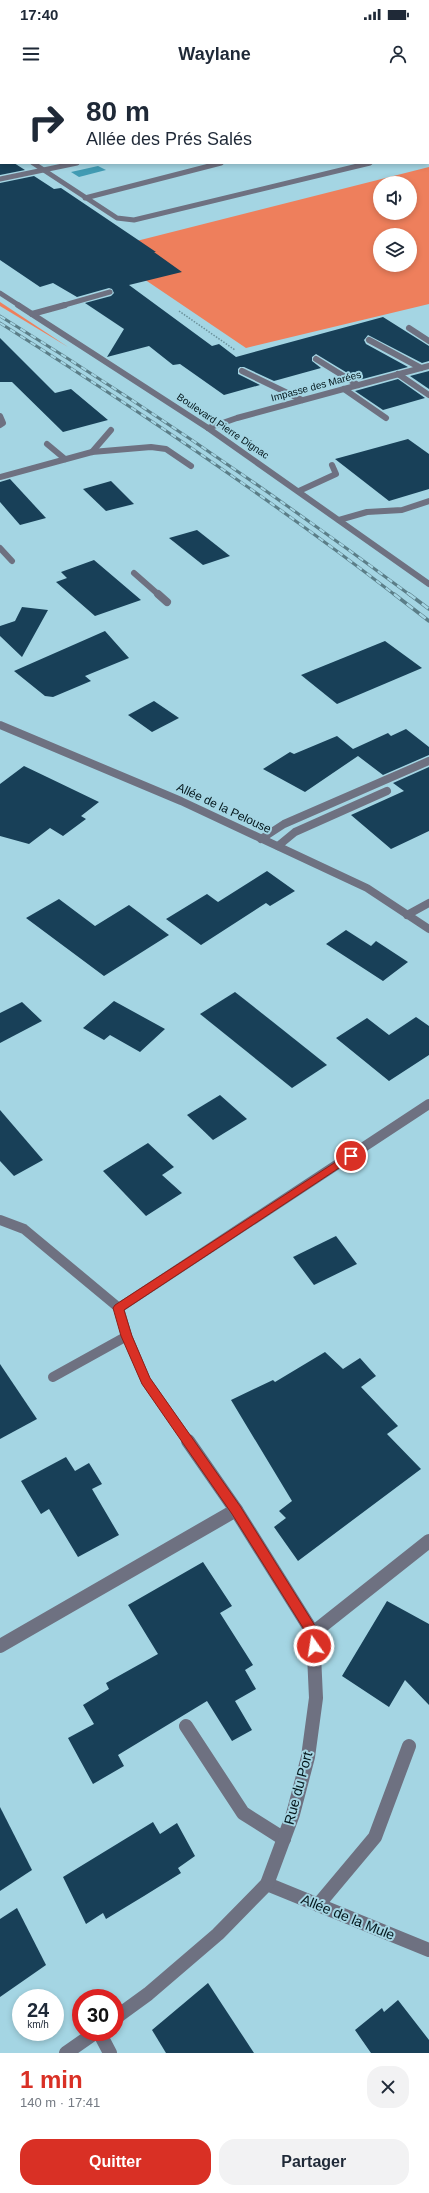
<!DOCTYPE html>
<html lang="fr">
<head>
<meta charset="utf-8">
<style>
  :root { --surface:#fff; --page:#f2f2f3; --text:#1f2937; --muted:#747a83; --accent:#d93025 }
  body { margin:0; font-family:Helvetica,sans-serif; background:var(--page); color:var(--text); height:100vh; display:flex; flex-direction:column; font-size:15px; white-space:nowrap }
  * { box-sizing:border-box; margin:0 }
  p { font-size:13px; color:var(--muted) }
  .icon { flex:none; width:22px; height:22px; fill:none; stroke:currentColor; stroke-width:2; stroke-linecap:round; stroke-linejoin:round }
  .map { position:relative; height:1973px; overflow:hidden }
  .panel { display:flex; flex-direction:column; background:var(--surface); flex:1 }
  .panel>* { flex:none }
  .hud { position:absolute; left:0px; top:0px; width:429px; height:84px; box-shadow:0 2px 6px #0003; background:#fff; color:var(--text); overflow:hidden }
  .controls { position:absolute; left:373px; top:96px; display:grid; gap:8px }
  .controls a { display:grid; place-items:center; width:44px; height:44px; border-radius:50%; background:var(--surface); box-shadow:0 2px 6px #0003; font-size:20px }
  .speed { position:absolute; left:12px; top:1909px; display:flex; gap:8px; font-size:20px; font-weight:700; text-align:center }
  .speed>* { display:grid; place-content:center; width:52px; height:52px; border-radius:50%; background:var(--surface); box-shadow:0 2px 6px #0003; line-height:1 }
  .speed small { font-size:10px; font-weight:400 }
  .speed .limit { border:6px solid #d22; background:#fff; color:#111 }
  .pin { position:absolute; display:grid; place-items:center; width:34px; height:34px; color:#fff; margin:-17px; border:2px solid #fff; border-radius:50%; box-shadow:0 1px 4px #0007 }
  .me { position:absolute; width:44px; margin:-22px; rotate:347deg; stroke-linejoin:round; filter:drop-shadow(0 0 3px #0008) }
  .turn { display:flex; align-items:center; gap:14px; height:84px; padding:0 20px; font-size:18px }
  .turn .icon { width:52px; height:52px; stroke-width:2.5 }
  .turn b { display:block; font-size:28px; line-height:34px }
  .round { display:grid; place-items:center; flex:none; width:42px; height:42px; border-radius:16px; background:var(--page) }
  .summary { display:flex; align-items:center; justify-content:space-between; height:68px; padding:0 20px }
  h1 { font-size:24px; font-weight:700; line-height:30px; color:var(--accent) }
  .action { display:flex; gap:8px; margin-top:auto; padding:8px 20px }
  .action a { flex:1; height:46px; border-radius:16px; background:var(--accent); color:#fff; font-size:16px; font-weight:700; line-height:46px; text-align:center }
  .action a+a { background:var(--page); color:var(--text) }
  .status { display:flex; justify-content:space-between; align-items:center; height:28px; padding:0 20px; background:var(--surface); direction:ltr }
  .status svg { height:11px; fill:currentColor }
  header { display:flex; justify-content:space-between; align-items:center; height:52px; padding:0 20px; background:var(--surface); font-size:18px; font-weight:700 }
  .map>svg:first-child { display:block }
  .green { fill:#ee7f5c; fill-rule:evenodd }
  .water { fill:#419bb3 }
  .building { fill:#184058 }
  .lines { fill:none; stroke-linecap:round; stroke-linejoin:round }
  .path { stroke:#6a919b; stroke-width:1.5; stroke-dasharray:1.5 1.5; stroke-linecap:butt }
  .minor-far4 { stroke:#6e7181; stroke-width:5 }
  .minor-far3 { stroke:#6e7181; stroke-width:6 }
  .minor-far2 { stroke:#6e7181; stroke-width:8 }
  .minor-far1 { stroke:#6e7181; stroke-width:10 }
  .minor { stroke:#6e7181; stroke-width:14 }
  .rail-far1-casing { stroke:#5b7e88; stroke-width:3 }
  .rail-casing { stroke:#5b7e88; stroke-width:3.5 }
  .rail-far1 { stroke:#a4d5e3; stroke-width:2; stroke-dasharray:6; stroke-linecap:butt }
  .rail { stroke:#a4d5e3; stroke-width:2.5; stroke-dasharray:8; stroke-linecap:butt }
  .route { fill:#d93025; stroke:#8d1f18 }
  .labels { text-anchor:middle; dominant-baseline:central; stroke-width:4; stroke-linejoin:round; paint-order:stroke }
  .far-street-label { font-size:10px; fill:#04171c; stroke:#a4d5e3 }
  .street-label { font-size:12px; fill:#04171c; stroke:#a4d5e3 }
  .near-street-label { font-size:14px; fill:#04171c; stroke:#a4d5e3 }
</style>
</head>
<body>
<div class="status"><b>17:40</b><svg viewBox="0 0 49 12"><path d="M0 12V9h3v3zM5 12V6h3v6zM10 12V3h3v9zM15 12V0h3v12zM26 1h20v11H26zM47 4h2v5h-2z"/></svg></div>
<header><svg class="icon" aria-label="menu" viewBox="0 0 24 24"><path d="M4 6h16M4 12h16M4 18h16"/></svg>Waylane<svg class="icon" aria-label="person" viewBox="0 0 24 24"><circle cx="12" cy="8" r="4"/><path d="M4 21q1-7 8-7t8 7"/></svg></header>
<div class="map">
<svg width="429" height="1973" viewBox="0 0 429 1973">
  <rect width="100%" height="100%" fill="#a4d5e3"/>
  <g class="green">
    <path d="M 429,87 L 429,224 L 246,268 L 101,170 ZM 380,103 L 410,103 L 410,133 L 380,133 ZM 380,155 L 410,155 L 410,185 L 380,185 Z"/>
    <polygon points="0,222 68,267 0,226"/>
  </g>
  <polygon class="water" points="98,86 106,90 79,97 71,92"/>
  <g class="building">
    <polygon points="0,74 1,83 14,83 25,90 0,95"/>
    <polygon points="34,96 54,109 61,108 156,172 154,172 182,192 129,205 212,266 219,264 236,277 383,237 429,266 429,281 422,283 368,255 364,260 366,264 408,287 359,300 316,274 312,277 312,281 321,288 274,301 244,287 240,287 238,289 238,294 260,305 224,315 180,284 173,285 149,266 107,277 124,249 85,223 111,216 114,213 112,209 109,208 77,217 53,203 40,207 0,180 0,103"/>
    <polygon points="0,258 55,313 71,309 108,340 63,352 12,302 0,302"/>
    <polygon points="429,291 429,309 410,296"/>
    <polygon points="398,299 425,318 383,330 355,311"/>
    <polygon points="408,359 429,374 429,409 389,421 335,379"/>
    <polygon points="10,399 46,438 20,445 0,422 0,402"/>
    <polygon points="111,401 134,424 106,431 83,409"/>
    <polygon points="197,450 230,476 203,485 169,458"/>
    <polygon points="94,480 141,520 95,536 56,502 67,498 61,492"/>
    <polygon points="22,527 48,530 22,577 0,556 0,546 15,541"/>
    <polygon points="105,551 129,578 85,596 91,601 53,617 45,616 14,591"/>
    <polygon points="385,561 422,588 337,624 301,595"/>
    <polygon points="154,621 179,638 152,652 128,635"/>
    <polygon points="406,649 429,667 429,675 383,695 358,676 305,712 263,689 290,672 294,674 337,656 353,669 388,653 391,656"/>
    <polygon points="24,686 47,697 99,722 81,736 86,739 63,756 50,748 29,764 0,756 0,704"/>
    <polygon points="429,687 429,751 391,769 351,735 404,711 393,703"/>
    <polygon points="267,791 295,811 270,826 266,823 201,865 166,839 207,814 218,822"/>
    <polygon points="59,819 95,846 129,825 169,855 104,896 26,838"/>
    <polygon points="346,850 371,866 376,861 408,882 383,901 326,864"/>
    <polygon points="235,912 273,942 327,985 292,1008 200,934"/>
    <polygon points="114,921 165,949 140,972 110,955 104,960 83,948"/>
    <polygon points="22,922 42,941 0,963 0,933"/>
    <polygon points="416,937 429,946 429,975 389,1001 336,958 367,938 389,955"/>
    <polygon points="220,1015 247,1039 213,1060 187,1035"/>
    <polygon points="0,1030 43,1080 14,1096 0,1081"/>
    <polygon points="148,1063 174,1087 162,1095 182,1113 146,1136 103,1091"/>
    <polygon points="336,1156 357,1184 314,1205 293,1177"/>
    <polygon points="325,1272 343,1289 360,1278 376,1296 361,1307 398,1346 387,1354 421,1389 298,1481 274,1447 286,1438 279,1431 292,1421 231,1320 273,1300 275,1302"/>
    <polygon points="0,1284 37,1339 0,1359"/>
    <polygon points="66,1377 75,1391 89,1383 102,1404 92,1409 119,1455 78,1477 49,1429 41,1434 21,1401"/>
    <polygon points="203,1482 232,1526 220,1533 253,1585 245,1590 256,1609 235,1621 252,1650 232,1661 207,1621 118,1675 124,1686 93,1704 68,1658 94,1644 83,1625 109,1609 106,1603 158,1574 128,1525"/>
    <polygon points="387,1521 429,1544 429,1625 405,1600 389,1627 342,1596"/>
    <polygon points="0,1727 32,1790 0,1811"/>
    <polygon points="153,1742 160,1754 177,1743 195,1776 178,1788 181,1793 144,1816 106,1839 103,1833 86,1844 63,1797"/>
    <polygon points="17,1828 46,1885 0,1917 0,1839"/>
    <polygon points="208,1903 254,1973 166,1973 152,1950"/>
    <polygon points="398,1920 429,1960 429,1973 371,1973 355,1950 382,1928 384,1932"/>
  </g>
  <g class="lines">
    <polyline class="path" points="179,231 235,270"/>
    <g class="minor-far4">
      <polyline points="253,0 255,1"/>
      <polyline points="41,1 46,0"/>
      <polyline points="177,1 181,0"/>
      <polyline points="33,83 117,138 134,140 370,83"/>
      <polyline points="0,99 77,83"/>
      <polyline points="85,118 221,83"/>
      <polyline points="0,213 20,226"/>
      <polyline points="61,226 110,212"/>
    </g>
    <g class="minor-far3">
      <polyline points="18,225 208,348 429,504"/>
      <polyline points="32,234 65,225"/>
      <polyline points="409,248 429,261"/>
      <polyline points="369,260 421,288"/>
      <polyline points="316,279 358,305"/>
      <polyline points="242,291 302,320"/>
      <polyline points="398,294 429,315"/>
      <polyline points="344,309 386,338"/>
      <polyline points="0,336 3,343 0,345"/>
      <polyline points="208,348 237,338 429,286"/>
      <polyline points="47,364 65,379"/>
      <polyline points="92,372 111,350"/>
      <polyline points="0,397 92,372 151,367 166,369 191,386"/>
      <polyline points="299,411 336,394 332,385"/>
      <polyline points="339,440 367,432 402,430 429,421"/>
      <polyline points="0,468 12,481"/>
      <polyline points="134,493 159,515"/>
    </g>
    <g class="minor-far2">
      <polyline points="158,514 167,522"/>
      <polyline points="0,645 181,721 367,808 429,849"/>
      <polyline points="261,759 284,744 429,681"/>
      <polyline points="278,766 295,752 387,711"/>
      <polyline points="407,835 429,823"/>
    </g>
    <g class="minor-far1">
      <polyline points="0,1140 24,1149 119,1228"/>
      <polyline points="119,1228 429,1024"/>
      <polyline points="119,1228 127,1256 146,1301 189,1362"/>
      <polyline points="53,1297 127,1256"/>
    </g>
    <g class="minor">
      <polyline points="313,1553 429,1461"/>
      <polyline points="0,1566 236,1430"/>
      <polyline points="186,1646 243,1733 284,1759"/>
      <polyline points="267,1804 429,1870"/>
      <polyline points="318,1825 375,1757 409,1666"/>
      <polyline points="115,1938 148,1914 218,1854 267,1804 293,1734 308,1677 316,1618 313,1553 236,1430 188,1361"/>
      <polyline points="99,1952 110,1973"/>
      <polyline points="66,1973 96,1952"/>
    </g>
    <defs>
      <g id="rail-far1">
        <path d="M 0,236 C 141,323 277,416 410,515"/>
        <path d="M 0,243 C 135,328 268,417 395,515"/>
      </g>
      <g id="rail">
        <polyline points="394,514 429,541"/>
        <polyline points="409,514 429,529"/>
      </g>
    </defs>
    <use href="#rail-far1" class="rail-far1-casing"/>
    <use href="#rail" class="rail-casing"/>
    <use href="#rail-far1" class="rail-far1"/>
    <use href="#rail" class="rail"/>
  </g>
  <polygon class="route" points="351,1072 356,1076 354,1078 124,1230 132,1256 150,1298 240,1426 317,1549 320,1566 318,1570 314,1572 309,1570 307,1554 232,1434 142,1304 121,1256 113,1228 115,1225"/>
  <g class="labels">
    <g class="far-street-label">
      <text transform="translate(316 306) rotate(-15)">Impasse des Marées</text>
      <text transform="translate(223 346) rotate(34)">Boulevard Pierre Dignac</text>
    </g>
    <g class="street-label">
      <text transform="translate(224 728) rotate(25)">Allée de la Pelouse</text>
    </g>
    <g class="near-street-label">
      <text transform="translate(298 1708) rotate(-75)">Rue du Port</text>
      <text transform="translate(348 1837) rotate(22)">Allée de la Mule</text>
    </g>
  </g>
</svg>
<div class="controls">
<a><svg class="icon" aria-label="sound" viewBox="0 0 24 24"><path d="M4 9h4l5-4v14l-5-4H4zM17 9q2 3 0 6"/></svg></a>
<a><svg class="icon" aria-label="layers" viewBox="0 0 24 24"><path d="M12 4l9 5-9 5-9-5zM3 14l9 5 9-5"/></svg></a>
</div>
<div class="speed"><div>24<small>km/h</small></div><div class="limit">30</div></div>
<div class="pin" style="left:351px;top:1076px;background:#d93025"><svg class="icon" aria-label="arrive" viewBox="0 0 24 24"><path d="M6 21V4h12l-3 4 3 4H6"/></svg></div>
<svg class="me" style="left:314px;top:1566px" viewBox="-20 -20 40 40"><circle r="17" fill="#d93025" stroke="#fff" stroke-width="3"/><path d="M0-11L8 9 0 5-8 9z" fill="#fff"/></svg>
<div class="hud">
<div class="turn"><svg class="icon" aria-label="right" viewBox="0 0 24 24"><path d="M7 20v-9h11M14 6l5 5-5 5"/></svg><div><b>80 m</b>Allée des Prés Salés</div></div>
</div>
</div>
<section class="panel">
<div class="summary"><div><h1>1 min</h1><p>140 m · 17:41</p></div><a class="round"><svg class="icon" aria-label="close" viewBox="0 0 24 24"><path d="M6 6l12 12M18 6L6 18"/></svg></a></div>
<div class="action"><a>Quitter</a><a>Partager</a></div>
</section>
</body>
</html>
